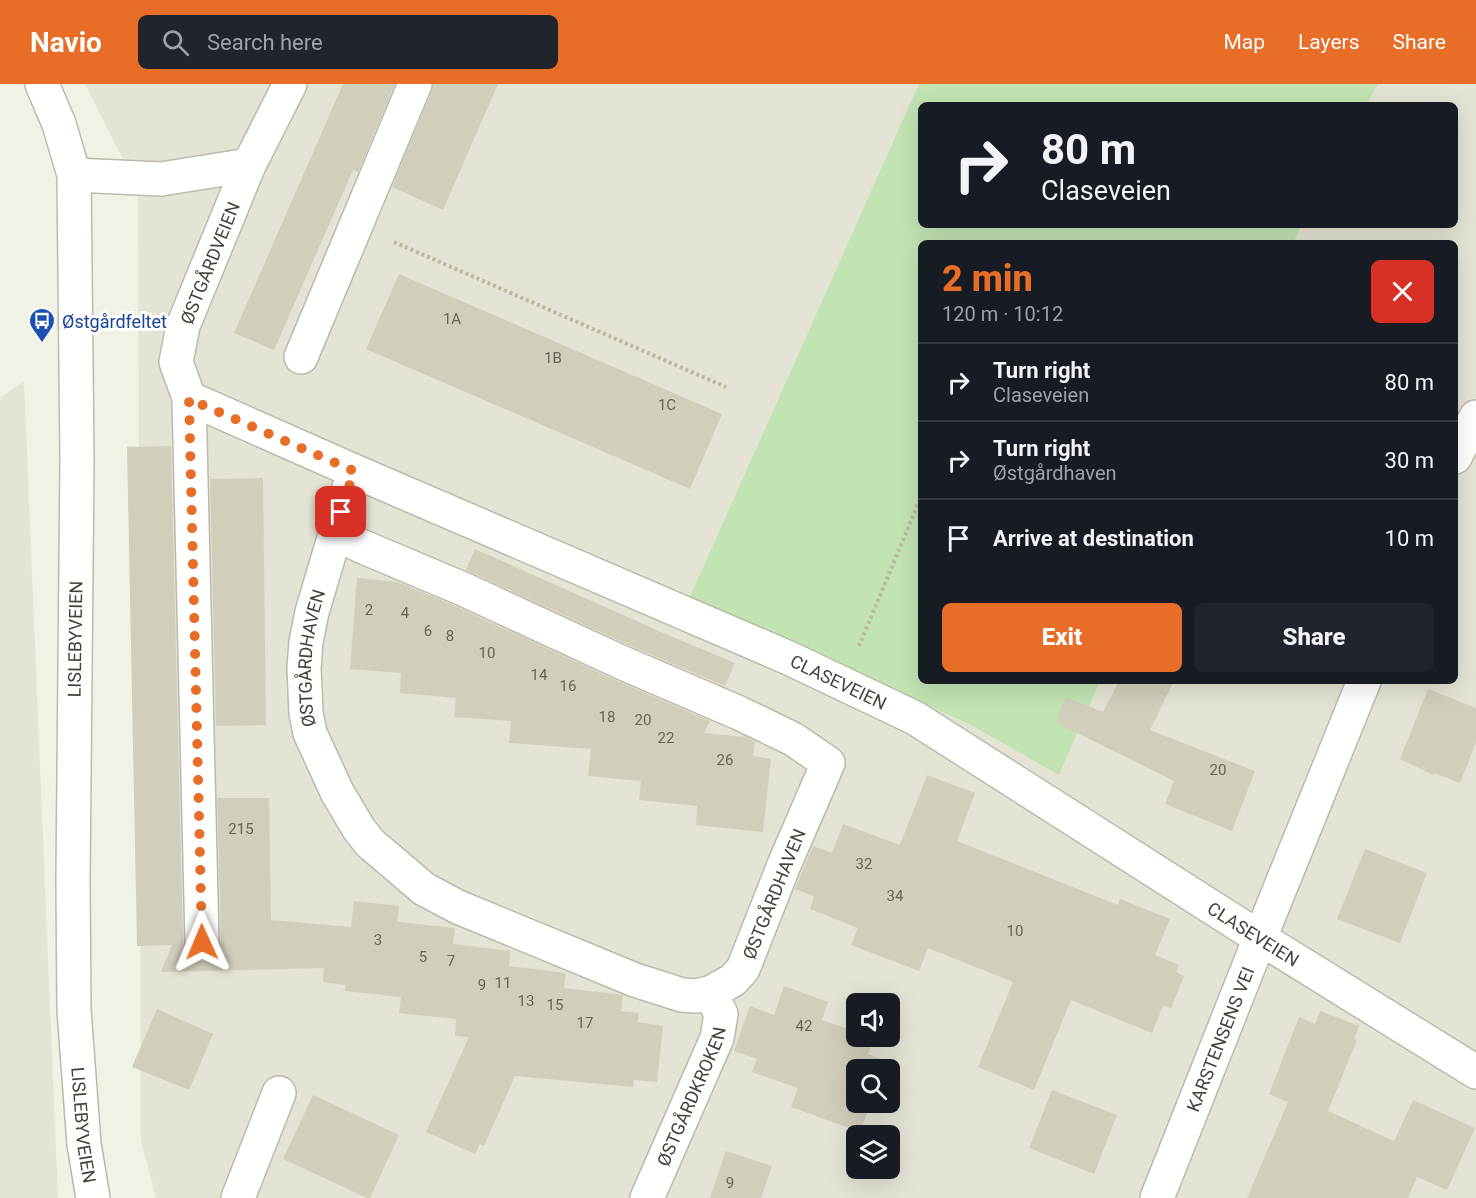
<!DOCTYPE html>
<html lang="en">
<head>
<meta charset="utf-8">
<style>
  :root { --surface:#171b24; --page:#20242c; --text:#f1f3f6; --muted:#9ea1a6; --line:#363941; --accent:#e86e27 }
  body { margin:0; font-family:Roboto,sans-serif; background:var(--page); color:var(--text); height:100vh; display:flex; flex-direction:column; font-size:22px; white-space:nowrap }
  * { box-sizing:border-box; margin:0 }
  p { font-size:20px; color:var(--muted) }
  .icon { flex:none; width:33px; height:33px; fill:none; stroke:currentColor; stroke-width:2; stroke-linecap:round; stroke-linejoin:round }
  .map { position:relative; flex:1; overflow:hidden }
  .details { position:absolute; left:918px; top:156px; width:540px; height:444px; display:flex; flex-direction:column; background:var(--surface); border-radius:9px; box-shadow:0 6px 24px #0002 }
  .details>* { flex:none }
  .guide { position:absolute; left:918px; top:18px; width:540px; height:126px; border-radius:9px; box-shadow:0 6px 24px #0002; background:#171b24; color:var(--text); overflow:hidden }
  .fabs { position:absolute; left:846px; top:909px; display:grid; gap:12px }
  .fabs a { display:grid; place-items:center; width:54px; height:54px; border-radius:9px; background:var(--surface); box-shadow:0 6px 24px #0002; font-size:30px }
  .pin { position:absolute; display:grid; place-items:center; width:51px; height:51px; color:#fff; margin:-26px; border-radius:12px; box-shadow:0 3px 9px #0006 }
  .me { position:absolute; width:66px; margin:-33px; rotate:359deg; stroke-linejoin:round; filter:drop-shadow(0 0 4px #0008) }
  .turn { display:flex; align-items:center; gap:21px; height:126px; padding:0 24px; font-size:27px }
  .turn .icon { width:78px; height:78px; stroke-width:2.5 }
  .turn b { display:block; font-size:42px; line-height:51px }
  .round { display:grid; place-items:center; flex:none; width:63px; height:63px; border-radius:9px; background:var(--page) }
  .headline { display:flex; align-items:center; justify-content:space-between; height:102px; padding:0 24px }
  h1 { font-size:36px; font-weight:800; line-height:45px; color:var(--accent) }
  .cta { display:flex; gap:12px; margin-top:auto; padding:12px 24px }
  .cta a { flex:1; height:69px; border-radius:9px; background:var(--accent); color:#fff; font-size:24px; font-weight:800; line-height:69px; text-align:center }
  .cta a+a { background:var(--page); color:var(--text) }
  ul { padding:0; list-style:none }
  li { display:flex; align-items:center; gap:18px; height:78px; padding:0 24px; border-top:2px solid var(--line) }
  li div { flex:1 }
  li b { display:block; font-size:22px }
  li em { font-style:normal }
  header { display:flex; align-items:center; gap:36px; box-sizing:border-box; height:84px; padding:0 30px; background:var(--accent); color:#fff }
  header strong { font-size:28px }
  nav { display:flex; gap:33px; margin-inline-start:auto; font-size:21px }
  .search { width:420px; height:54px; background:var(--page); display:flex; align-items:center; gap:15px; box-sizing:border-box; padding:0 21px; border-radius:9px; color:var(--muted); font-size:22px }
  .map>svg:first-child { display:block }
  .residential { fill:#e5e3d5; fill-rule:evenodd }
  .green { fill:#c2e3b2 }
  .building { fill:#d2cebc }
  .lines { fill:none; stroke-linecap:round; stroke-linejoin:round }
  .minor-casing { stroke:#bcbaaa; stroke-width:36 }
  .path { stroke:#bdb89c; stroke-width:4; stroke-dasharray:3 3; stroke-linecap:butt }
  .minor { stroke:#fff; stroke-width:33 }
  .route { stroke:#e86e27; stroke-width:10; stroke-dasharray:0 18 }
  .labels { text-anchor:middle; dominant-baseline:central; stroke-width:6; stroke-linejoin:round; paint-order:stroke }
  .number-label { font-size:15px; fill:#686458 }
  .street-label { font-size:18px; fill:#444136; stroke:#fff }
  .transit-label { font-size:18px; fill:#164399; stroke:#fff; text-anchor:start }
</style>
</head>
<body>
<header>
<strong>Navio</strong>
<div class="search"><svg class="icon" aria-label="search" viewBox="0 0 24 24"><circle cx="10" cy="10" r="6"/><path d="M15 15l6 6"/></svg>Search here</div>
<nav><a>Map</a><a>Layers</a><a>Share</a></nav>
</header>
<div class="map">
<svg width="1476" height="1114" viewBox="0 0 1476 1114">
  <rect width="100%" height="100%" fill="#f1f1e6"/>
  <g class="residential">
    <path d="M 85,0 L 1476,0 L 1476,1114 L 156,1114 L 141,1057 L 138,105 ZM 921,21 L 1455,21 L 1455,141 L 921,141 ZM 921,159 L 1455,159 L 1455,597 L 921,597 ZM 856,920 L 890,920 L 890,952 L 856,952 ZM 856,986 L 890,986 L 890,1018 L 856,1018 ZM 856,1052 L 890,1052 L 890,1084 L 856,1084 Z"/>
    <polygon points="24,297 58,1114 0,1114 0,314"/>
  </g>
  <polygon class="green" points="919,0 1378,0 1366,21 921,21 921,141 1302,141 1293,159 921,159 921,597 1100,597 1059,691 971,641 690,513"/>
  <g class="building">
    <polygon points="343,0 395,0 358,88 353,86 274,266 234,249"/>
    <polygon points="433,0 498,0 443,126 392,103 432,7"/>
    <polygon points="399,190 722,330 690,405 366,265"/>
    <polygon points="171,362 183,858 186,868 194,875 203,877 212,874 218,867 221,858 217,714 269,714 271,836 351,843 354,817 399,822 397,838 455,844 453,860 510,867 509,882 566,889 564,904 623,911 621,927 639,929 638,938 663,942 657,998 634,996 633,1003 515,992 484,1062 480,1060 475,1070 426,1048 469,953 455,952 456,935 399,929 401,913 345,907 346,901 323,898 324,884 161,888 172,861 137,862 127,363"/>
    <polygon points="263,394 266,641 216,642 210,395"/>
    <polygon points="475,465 668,551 735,579 725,602 631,562 466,486"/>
    <polygon points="357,494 398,498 455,522 615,596 710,637 704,649 746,653 755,658 753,672 771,675 763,748 696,741 697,722 639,716 641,697 588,692 591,665 509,659 511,637 454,633 456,614 400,609 401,589 350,585"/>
    <polygon points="1119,597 1174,597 1150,646 1255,687 1232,747 1165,720 1174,697 1055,638 1066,613 1103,628"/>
    <polygon points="1428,605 1476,624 1476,659 1460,699 1434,689 1433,691 1400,675"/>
    <polygon points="927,691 975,709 957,757 1118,821 1120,815 1170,835 1155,871 1179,881 1176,888 1184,892 1171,924 1163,922 1152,949 1071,916 1034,1006 978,983 1013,898 928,864 919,887 851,861 858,844 810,825 814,812 795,805 813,762 832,769 843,740 900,761"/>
    <polygon points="1365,765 1427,789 1400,859 1337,835"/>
    <polygon points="784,902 828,918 822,936 856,948 856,952 869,952 874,954 868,970 886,977 883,986 856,986 856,1018 871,1018 860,1048 791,1023 798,1004 752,988 757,975 734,967 750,922 774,931"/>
    <polygon points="157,925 213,950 189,1006 132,983"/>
    <polygon points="1320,927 1359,942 1354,955 1357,956 1328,1027 1394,1057 1413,1016 1475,1044 1447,1106 1417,1093 1408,1114 1247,1114 1288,1018 1269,1010 1299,933 1315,940"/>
    <polygon points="1052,1006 1117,1031 1094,1090 1029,1064"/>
    <polygon points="313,1011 399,1051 370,1114 367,1114 283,1075"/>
    <polygon points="726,1067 772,1082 761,1114 710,1114"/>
  </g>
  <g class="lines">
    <defs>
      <g id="minor">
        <path id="s1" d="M 42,0 L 59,40 L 74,91 L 77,376 L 73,796 L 74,926 L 84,1060 L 93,1114"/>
        <polyline points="249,81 290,0"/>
        <path id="s2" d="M 74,91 L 161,95 L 249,81 L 183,242 L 176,278 L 189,314 L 354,387 L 791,575 L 915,634 L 1260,854 L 1476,988"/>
        <polyline points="301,273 415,0"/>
        <polyline points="189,314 202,858"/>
        <polyline points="1455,373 1476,333"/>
        <path id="s3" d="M 335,449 L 361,462 L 463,505 L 623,579 L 739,629 L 793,655 L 828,679 L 784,781 L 743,885 L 733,896 L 710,909 L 696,912 L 682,911 L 635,896 L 458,823 L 424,805 L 370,759 L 359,745 L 337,708 L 310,649 L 306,629 L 304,584 L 306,558 L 312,528 L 354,387"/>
        <polyline points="238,1114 279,1009"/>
        <path id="s4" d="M 647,1114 L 717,954 L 721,930 L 710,909"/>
        <path id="s5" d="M 1157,1114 L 1260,854 L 1364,597"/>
      </g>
    </defs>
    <use href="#minor" class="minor-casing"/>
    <g class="path">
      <polyline points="394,158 726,303"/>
      <polyline points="859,562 921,413"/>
    </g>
    <use href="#minor" class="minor"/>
  </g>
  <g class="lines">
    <polyline class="route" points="202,858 189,315 354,387 341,428"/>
  </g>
  <defs>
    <symbol id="bus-pin" viewBox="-11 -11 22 30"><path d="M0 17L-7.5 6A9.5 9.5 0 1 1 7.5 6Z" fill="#1a4fb4" stroke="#fff"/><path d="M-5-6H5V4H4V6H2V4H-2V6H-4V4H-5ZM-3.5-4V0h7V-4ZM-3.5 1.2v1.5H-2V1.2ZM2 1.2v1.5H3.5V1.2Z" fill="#fff"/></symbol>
  </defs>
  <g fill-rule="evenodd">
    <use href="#bus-pin" x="27" y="222" width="30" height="40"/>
  </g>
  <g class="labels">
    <g class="number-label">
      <text x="452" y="235">1A</text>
      <text x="553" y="274">1B</text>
      <text x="667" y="321">1C</text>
      <text x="369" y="526">2</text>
      <text x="405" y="529">4</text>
      <text x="428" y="547">6</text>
      <text x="450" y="552">8</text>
      <text x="487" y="569">10</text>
      <text x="539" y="591">14</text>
      <text x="568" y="602">16</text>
      <text x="607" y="633">18</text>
      <text x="643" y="636">20</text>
      <text x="666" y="654">22</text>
      <text x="725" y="676">26</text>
      <text x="1218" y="686">20</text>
      <text x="241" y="745">215</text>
      <text x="864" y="780">32</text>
      <text x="895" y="812">34</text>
      <text x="1015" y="847">10</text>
      <text x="378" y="856">3</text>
      <text x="423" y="873">5</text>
      <text x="451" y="877">7</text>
      <text x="503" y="899">11</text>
      <text x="482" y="901">9</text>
      <text x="526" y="917">13</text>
      <text x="555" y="921">15</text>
      <text x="585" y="939">17</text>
      <text x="804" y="942">42</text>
      <text x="730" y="1099">9</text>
    </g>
    <g class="street-label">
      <text transform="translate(210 179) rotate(-68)">ØSTGÅRDVEIEN</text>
      <text transform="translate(75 555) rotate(-89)">LISLEBYVEIEN</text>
      <text stroke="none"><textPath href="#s3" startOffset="1389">ØSTGÅRDHAVEN</textPath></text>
      <text stroke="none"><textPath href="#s2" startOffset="1134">CLASEVEIEN</textPath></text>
      <text transform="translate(774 810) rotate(-68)">ØSTGÅRDHAVEN</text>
      <text stroke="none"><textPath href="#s2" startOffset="1620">CLASEVEIEN</textPath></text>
      <text stroke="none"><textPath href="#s5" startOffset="171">KARSTENSENS VEI</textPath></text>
      <text stroke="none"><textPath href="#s4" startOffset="111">ØSTGÅRDKROKEN</textPath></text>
      <text stroke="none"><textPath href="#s1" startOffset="1047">LISLEBYVEIEN</textPath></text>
    </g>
    <g class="transit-label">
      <text x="62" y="237">Østgårdfeltet</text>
    </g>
  </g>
</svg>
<div class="fabs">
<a><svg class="icon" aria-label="sound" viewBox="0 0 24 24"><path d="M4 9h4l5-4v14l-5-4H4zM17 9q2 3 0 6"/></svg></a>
<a><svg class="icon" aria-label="search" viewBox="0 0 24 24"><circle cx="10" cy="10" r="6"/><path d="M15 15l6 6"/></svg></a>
<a><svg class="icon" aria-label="layers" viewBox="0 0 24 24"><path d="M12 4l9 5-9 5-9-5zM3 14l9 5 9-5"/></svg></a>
</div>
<div class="pin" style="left:341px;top:428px;background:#d93025"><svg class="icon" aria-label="arrive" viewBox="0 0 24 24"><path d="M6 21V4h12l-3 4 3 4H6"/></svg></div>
<svg class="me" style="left:202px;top:858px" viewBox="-20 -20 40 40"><path d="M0-17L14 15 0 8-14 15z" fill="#e86e27" stroke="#fff" stroke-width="4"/></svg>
<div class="guide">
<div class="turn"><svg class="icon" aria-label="right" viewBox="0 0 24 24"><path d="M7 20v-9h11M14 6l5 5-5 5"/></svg><div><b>80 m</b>Claseveien</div></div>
</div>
<section class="details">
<div class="headline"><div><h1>2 min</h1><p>120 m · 10:12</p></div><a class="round" style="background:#d93025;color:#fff"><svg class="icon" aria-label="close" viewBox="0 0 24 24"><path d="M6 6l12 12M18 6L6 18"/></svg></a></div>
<ul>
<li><svg class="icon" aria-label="right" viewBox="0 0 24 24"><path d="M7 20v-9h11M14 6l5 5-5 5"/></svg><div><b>Turn right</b><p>Claseveien</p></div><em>80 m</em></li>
<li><svg class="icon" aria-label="right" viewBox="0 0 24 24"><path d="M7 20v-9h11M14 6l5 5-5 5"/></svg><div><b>Turn right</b><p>Østgårdhaven</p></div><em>30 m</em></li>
<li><svg class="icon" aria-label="arrive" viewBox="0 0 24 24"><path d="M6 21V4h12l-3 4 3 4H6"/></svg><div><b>Arrive at destination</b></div><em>10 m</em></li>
</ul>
<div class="cta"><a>Exit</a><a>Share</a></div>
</section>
</div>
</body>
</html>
